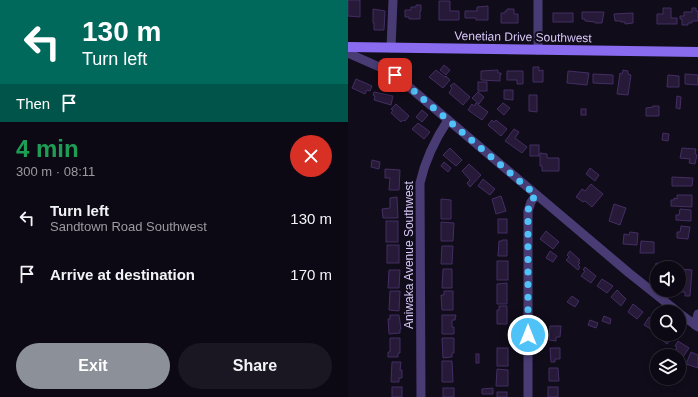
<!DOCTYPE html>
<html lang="en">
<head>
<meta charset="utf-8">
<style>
  :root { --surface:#0d0914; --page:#1b1722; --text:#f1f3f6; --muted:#9a9aa0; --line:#2d2a34; --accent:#8c9099 }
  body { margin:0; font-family:Helvetica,sans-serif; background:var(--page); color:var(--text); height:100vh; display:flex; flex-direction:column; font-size:15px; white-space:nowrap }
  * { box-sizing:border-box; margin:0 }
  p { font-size:13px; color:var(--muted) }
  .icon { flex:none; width:22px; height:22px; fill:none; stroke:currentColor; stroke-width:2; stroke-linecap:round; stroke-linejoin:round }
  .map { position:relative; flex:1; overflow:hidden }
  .panel { display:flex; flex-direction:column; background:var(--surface); width:348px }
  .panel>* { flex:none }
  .hud { background:#00695c; color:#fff; overflow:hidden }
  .fabs { position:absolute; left:302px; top:261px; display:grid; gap:8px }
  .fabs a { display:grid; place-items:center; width:36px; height:36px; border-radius:50%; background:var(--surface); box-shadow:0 2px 6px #0003,0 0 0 1px var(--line); font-size:20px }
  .pin { position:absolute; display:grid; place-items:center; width:34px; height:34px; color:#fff; margin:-17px; border-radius:8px; box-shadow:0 2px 6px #0006 }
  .me { position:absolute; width:44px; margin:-22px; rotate:0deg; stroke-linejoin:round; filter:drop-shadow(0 0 3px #0008) }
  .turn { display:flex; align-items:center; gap:14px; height:84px; padding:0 16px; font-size:18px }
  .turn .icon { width:52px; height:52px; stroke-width:2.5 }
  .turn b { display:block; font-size:28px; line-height:34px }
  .then { display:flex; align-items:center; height:38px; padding:0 16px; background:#0003; gap:8px; font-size:15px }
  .round { display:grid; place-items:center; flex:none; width:42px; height:42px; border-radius:21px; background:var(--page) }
  .headline { display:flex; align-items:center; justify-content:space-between; height:68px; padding:0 16px }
  h1 { font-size:24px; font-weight:700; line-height:30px; color:#1e9e55 }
  .primary-button { display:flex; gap:8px; margin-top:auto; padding:8px 16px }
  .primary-button a { flex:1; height:46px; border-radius:24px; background:var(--accent); color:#fff; font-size:16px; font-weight:700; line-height:46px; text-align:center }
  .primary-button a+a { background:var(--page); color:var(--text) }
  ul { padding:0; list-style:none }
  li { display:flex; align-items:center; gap:12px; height:56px; padding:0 16px }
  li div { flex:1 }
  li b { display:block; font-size:15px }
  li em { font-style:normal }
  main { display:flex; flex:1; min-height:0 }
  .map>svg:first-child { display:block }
  .building { fill:#271a39; stroke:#432e63 }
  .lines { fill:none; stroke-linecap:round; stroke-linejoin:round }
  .street { stroke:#493c74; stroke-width:9 }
  .secondary { stroke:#896bf0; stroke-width:10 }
  .route { stroke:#4fc3f7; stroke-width:7; stroke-dasharray:0 12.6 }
  .labels { text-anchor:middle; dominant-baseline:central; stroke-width:4; stroke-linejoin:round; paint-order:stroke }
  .street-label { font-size:12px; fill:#d9cafa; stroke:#110c1a }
</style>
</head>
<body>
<main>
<section class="panel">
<div class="hud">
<div class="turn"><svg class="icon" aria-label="left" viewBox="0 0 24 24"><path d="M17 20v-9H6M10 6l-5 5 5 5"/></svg><div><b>130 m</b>Turn left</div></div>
<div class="then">Then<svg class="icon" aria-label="arrive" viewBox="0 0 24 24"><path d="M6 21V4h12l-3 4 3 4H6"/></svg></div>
</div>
<div class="headline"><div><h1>4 min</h1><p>300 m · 08:11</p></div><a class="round" style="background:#d93025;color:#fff"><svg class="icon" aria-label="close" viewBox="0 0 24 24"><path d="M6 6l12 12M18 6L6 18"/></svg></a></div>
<ul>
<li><svg class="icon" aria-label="left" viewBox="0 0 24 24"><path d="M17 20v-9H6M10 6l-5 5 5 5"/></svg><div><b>Turn left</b><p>Sandtown Road Southwest</p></div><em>130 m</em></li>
<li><svg class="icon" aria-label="arrive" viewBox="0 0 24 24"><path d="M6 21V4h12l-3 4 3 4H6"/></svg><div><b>Arrive at destination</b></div><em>170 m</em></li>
</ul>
<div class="primary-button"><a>Exit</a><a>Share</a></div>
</section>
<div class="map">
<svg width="350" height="397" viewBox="0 0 350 397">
  <rect width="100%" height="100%" fill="#110c1a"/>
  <g class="building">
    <polygon points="0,0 12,0 12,17 0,16"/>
    <polygon points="91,1 102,1 102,11 111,11 111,20 91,20"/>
    <polygon points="68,5 73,5 73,11 72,11 72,19 61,19 61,17 57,17 57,10 63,10 63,7 68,7"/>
    <polygon points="140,6 140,20 128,20 128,18 117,18 117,11 129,11 129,7"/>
    <polygon points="315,8 323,8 323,18 329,18 329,24 309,24 309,14 315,14"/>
    <polygon points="344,8 348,8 348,11 350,11 350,21 344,21 344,23 340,23 340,25 334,25 334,19 332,19 332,16 336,16 336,12 344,12"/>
    <polygon points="25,9 37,11 36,30 26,30 26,23 25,23"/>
    <polygon points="159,9 166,9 166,14 170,14 170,23 153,23 153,13 157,13 157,11 159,11"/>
    <polygon points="234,12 256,12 254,23 247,23 247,22 237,21 237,19 234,19"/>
    <rect x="205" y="13" width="20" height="9"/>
    <polygon points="285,13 285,23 277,24 277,22 273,22 273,21 267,21 266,14"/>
    <polygon points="96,65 102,70 98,75 92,70"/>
    <polygon points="185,67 191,67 191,71 195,70 195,82 185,82"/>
    <polygon points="88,70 97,77 98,76 102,80 95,88 81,77"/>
    <polygon points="150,70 150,73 153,73 153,75 152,75 152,81 133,80 133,71"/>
    <polygon points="275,70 280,71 280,74 283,75 280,95 269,94 272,73 274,74"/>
    <polygon points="159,71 175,71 175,84 169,84 169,80 159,80"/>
    <polygon points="220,71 241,73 239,85 219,83"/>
    <polygon points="245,74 265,75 265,84 245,83"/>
    <polygon points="337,74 350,75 350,85 337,84"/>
    <polygon points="320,75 331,76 331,87 319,87"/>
    <polygon points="8,79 24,86 22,91 19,90 17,94 4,88"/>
    <rect x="130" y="82" width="9" height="9"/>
    <polygon points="106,83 122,97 115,105 101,93 104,88 102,86"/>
    <polygon points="156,90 165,90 165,100 156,99"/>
    <polygon points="26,92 45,96 43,105 26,100 27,96 25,95"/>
    <polygon points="130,92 136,97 131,104 124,98"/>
    <polygon points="181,95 189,95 189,112 181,111"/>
    <polygon points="329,96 333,97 332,109 328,108"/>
    <polygon points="128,103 140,112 134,120 120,110 124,104 126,106"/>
    <polygon points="155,103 162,108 156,115 149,109"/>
    <polygon points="48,104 61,116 57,121 55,120 53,122 43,113 45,110 43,109"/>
    <polygon points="305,106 311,106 311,116 298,116 298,108 305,107"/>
    <rect x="233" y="109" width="5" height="6"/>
    <polygon points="74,110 80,115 74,122 68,117"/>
    <polygon points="144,120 146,122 148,120 159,129 153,136 140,125"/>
    <polygon points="70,123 82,132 76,139 64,129"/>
    <polygon points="166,129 171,132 167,138 179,147 174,153 157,141"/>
    <polygon points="315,133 321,134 320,141 314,140"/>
    <rect x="182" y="145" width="9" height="11"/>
    <polygon points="102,148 114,160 108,166 95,155"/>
    <polygon points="334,148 348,149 347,154 349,155 347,164 341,163 342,159 332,158"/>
    <polygon points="192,153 199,154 199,158 211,158 211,171 194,171 194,166 192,166"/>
    <polygon points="24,160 32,162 31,169 23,167"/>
    <polygon points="96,162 103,168 100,172 93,166"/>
    <polygon points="121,164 133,175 122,187 119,183 122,180 114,171"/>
    <polygon points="242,168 251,175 247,181 238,174"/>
    <polygon points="37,169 52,170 51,190 41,190 42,178 37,178"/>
    <polygon points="324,177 345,178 344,186 324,186"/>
    <polygon points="135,179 147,189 142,195 130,186"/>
    <polygon points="243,184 255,194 244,207 237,201 235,202 228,197 234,189 237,191"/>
    <polygon points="329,195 344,195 344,207 323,206 323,200 326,200 326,198 329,199"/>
    <polygon points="153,196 158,211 148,214 144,199"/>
    <polygon points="49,197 50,218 35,218 34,209 42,208 42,198"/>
    <polygon points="93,199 103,200 103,219 93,219"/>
    <polygon points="266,204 278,208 272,225 261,221"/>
    <polygon points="332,209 343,210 343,221 328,220 328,215 331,215"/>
    <rect x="150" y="219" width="9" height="14"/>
    <rect x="38" y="221" width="12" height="21"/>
    <polygon points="93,222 106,223 105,241 93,241"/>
    <polygon points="333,226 342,227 340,239 329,238 329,232 332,232"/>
    <polygon points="198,231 211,242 205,249 192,239"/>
    <polygon points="282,232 290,233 289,245 275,244 276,234 281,235"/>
    <polygon points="154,240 159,240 159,256 150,256 151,241 154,241"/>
    <polygon points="293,241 306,242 306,253 292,253"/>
    <rect x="39" y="245" width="12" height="18"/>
    <polygon points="94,246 105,246 104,264 93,264"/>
    <polygon points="202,251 209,256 205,262 198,258"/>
    <polygon points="222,251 232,260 230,262 232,263 230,265 232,267 230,270 218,260 221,257 219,255"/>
    <rect x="149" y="261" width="11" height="19"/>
    <polygon points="308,263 331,267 331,268 309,268 309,274 306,273"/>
    <polygon points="237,267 248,276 243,283 233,276 237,271 235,270"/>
    <polygon points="95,269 104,269 104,288 94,288"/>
    <polygon points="333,269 344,270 342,296 337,296 337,292 332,292"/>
    <polygon points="41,270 52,270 51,288 40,288"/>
    <polygon points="254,279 265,286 259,293 249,286"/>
    <polygon points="159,283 159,304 149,304 149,284"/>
    <polygon points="269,290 278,299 273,306 263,297"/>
    <polygon points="42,291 52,291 51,311 41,310"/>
    <polygon points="96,291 105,291 105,310 94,310 93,295 96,295"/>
    <polygon points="224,296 231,301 227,307 219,302"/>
    <polygon points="285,304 295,312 289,319 280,312"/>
    <polygon points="151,306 159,306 159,324 149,324 149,310 151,310"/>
    <polygon points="42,315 51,315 53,329 52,329 52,333 41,334 40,319 42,319"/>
    <polygon points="94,315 108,315 107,320 104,320 104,327 106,327 106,334 94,334"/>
    <polygon points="256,316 263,319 262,324 254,321"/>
    <polygon points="301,317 309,322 309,326 306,331 296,325"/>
    <polygon points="242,320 250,323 248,328 240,325"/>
    <polygon points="202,326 213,326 212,337 208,337 208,341 201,340"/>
    <polygon points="312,334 322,334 325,336 319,344 310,337"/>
    <polygon points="42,338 52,338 52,353 50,353 50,357 40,357 40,352 42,352"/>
    <polygon points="94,338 106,338 106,353 104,353 104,357 95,358"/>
    <polygon points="330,341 341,348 335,357 327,351 329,347 327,346"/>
    <rect x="149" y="348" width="11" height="18"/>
    <polygon points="202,348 212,348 212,359 207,359 207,362 203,362"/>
    <polygon points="343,352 350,355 350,368 338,364"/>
    <rect x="128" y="354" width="3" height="9"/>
    <polygon points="94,361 104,361 105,382 94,382"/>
    <polygon points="44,362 53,362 52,370 54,370 54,378 51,378 51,382 43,382"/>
    <polygon points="201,368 210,368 211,381 201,381"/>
    <polygon points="149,369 160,370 160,386 148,386"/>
    <rect x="44" y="387" width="10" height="10"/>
    <rect x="200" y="387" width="10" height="10"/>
    <rect x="95" y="388" width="11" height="9"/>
    <polygon points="145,388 145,394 134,394 134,389"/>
    <rect x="149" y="392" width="10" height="5"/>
  </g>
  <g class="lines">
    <g class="street">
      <polyline points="43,48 45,0"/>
      <polyline points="190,50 190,0"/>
      <polyline points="0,53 36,69 47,75 281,273 330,312"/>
      <polyline points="331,313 350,327"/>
      <polyline points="347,325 350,314"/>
      <path d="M 73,397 L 72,183 C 77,161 88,138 100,120"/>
      <polyline points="180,397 180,211 183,202 188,195"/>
    </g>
    <polyline class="secondary" points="0,47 350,52"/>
  </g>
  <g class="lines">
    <polyline class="route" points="47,75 188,195 182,202 180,211 180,335"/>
  </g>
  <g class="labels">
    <g class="street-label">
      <text transform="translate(175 37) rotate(1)">Venetian Drive Southwest</text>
      <text transform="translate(61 255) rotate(-90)">Aniwaka Avenue Southwest</text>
    </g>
  </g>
</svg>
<div class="fabs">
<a><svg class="icon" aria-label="sound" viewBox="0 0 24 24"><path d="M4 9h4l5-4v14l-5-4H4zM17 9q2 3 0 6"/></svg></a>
<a><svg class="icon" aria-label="search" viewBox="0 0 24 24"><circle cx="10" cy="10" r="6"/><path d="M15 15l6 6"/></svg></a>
<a><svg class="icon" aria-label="layers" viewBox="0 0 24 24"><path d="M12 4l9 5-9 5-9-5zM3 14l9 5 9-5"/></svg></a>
</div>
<div class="pin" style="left:47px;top:75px;background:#d93025"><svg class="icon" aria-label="arrive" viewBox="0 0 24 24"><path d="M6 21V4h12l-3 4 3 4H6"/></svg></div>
<svg class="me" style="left:180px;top:335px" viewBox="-20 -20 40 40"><circle r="17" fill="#4fc3f7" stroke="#fff" stroke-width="3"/><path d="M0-11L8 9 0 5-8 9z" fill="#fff"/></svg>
</div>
</main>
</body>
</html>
